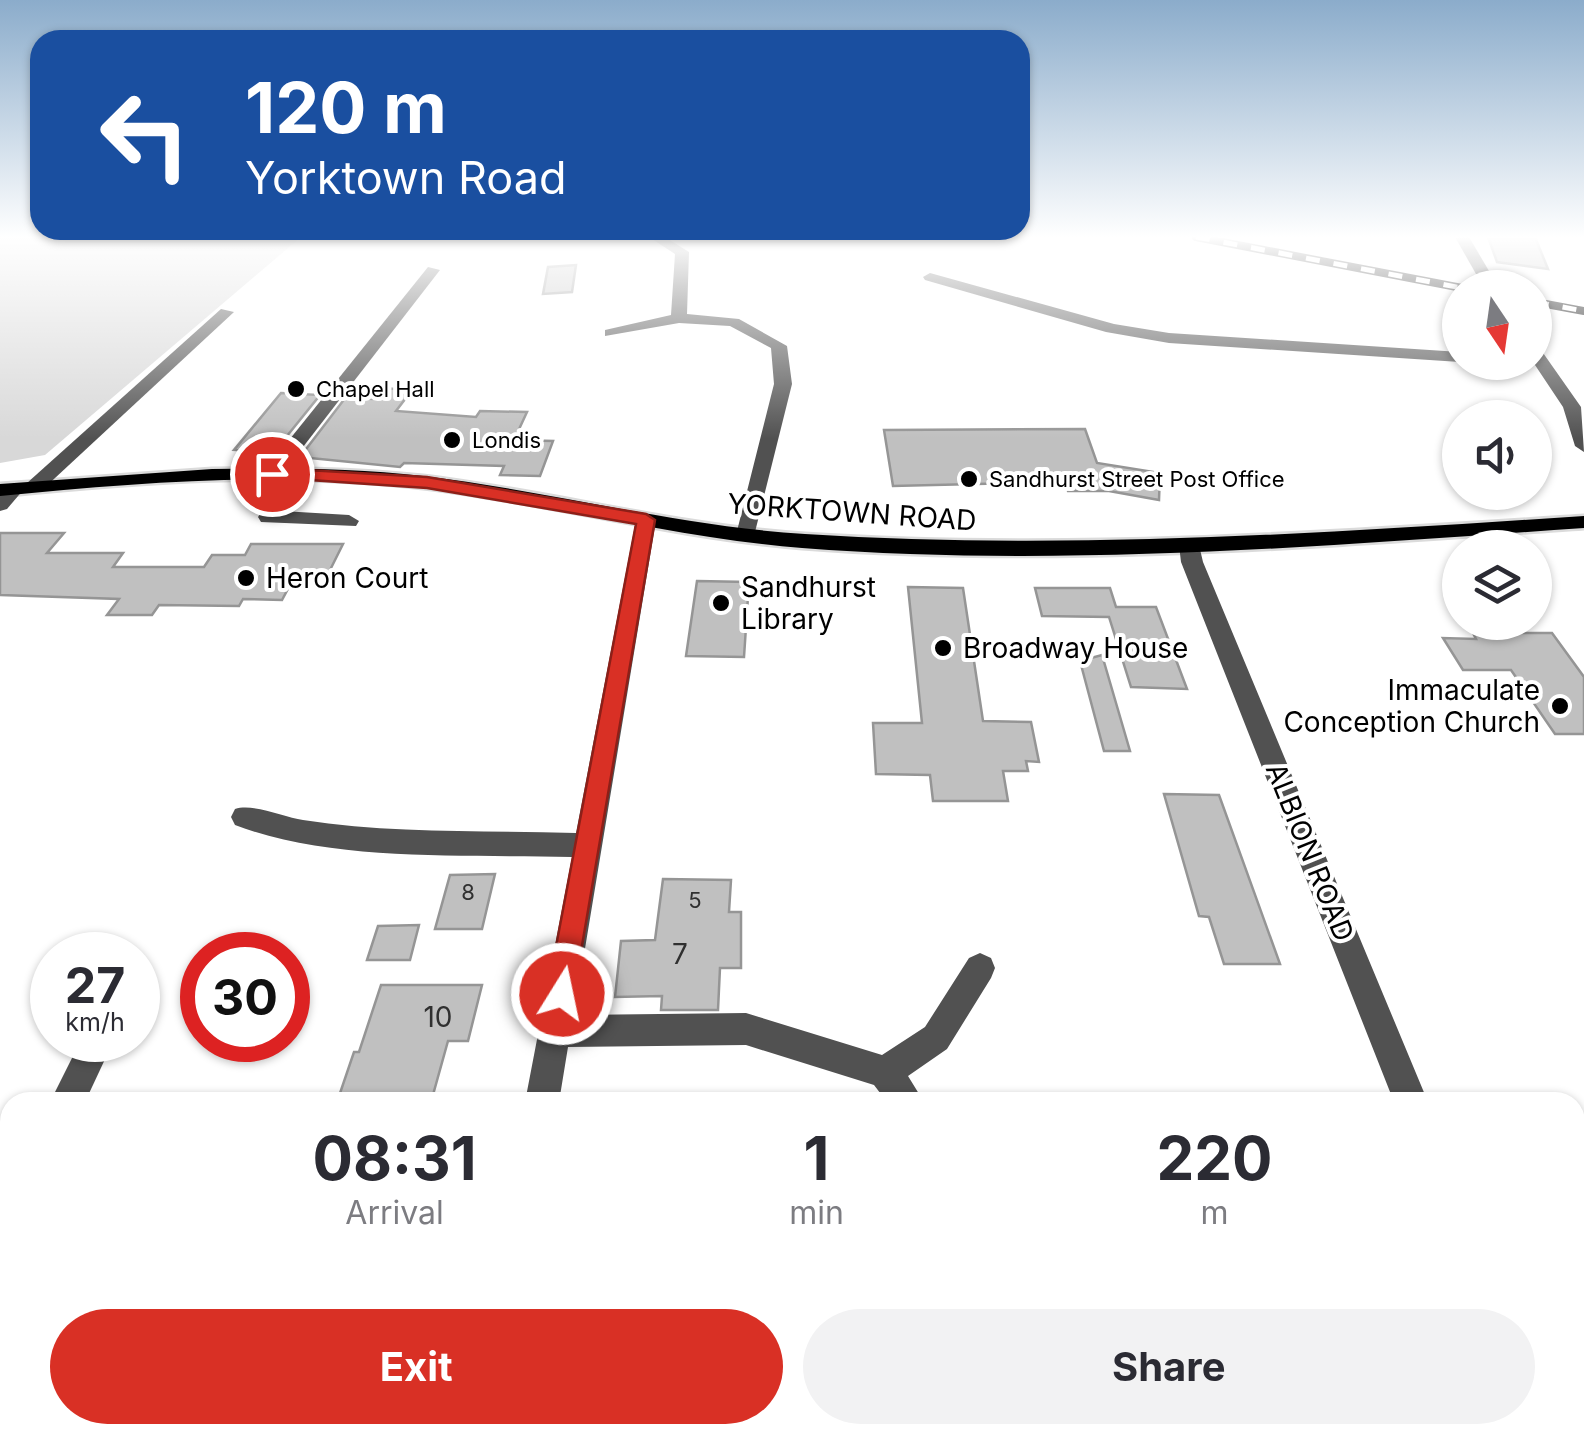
<!DOCTYPE html>
<html lang="en">
<head>
<meta charset="utf-8">
<style>
  :root { --surface:#fff; --page:#f2f2f3; --text:#2b2b33; --muted:#7c7c81; --accent:#d93025 }
  body { margin:0; font-family:Inter,sans-serif; background:var(--page); color:var(--text); height:100vh; display:flex; flex-direction:column; font-size:38px; white-space:nowrap }
  * { box-sizing:border-box; margin:0 }
  p { font-size:32px; color:var(--muted) }
  .icon { flex:none; width:55px; height:55px; fill:none; stroke:currentColor; stroke-width:2; stroke-linecap:round; stroke-linejoin:round }
  .map { position:relative; flex:1; overflow:hidden }
  .side { position:absolute; left:0px; top:1092px; width:1585px; height:352px; display:flex; flex-direction:column; background:var(--surface); border-radius:30px 30px 0 0; box-shadow:0 2px 8px #0004 }
  .side>* { flex:none }
  .hud { position:absolute; left:30px; top:30px; width:1000px; height:210px; border-radius:30px; box-shadow:0 2px 8px #0004; background:#1a4fa0; color:#fff; overflow:hidden }
  .needle { width:65px; rotate:167deg }
  .buttons { position:absolute; left:1442px; top:270px; display:grid; gap:20px }
  .buttons a { display:grid; place-items:center; width:110px; height:110px; border-radius:50%; background:var(--surface); box-shadow:0 2px 8px #0004; font-size:50px }
  .speed { position:absolute; left:30px; top:932px; display:flex; gap:20px; font-size:50px; font-weight:700; text-align:center }
  .speed>* { display:grid; place-content:center; width:130px; height:130px; border-radius:50%; background:var(--surface); box-shadow:0 2px 8px #0004; line-height:1 }
  .speed small { font-size:25px; font-weight:400 }
  .speed .limit { border:15px solid #d22; background:#fff; color:#111 }
  .pin { position:absolute; display:grid; place-items:center; width:85px; height:85px; color:#fff; margin:-42px; border:5px solid #fff; border-radius:50%; box-shadow:0 2px 10px #0007 }
  .me { position:absolute; width:110px; margin:-55px; rotate:10deg; stroke-linejoin:round; filter:drop-shadow(0 0 8px #0008) }
  .turn { display:flex; align-items:center; gap:35px; height:210px; padding:0 50px; font-size:45px }
  .turn .icon { width:130px; height:130px; stroke-width:2.5 }
  .turn b { display:block; font-size:70px; line-height:85px }
  .eta { display:flex; justify-content:space-evenly; align-items:center; height:170px; text-align:center }
  .eta b { font-size:60px; font-weight:700; line-height:70px }
  .button { display:flex; gap:20px; margin-top:auto; padding:20px 50px }
  .button a { flex:1; height:115px; border-radius:60px; background:var(--accent); color:#fff; font-size:40px; font-weight:700; line-height:115px; text-align:center }
  .button a+a { background:var(--page); color:var(--text) }
  .map>svg:first-child { display:block }
  .green { fill:#d8d8d8 }
  .building { fill:#c0c0c0; stroke:#959595; stroke-width:2.5 }
  .lines { fill:none; stroke-linecap:round; stroke-linejoin:round }
  .major-casing { stroke:#dbdbdb; stroke-width:5 }
  .minor { fill:#515151; fill-rule:evenodd }
  .major { fill:#000; fill-rule:evenodd }
  .rail-casing { stroke:#000; stroke-width:8 }
  .rail { stroke:#fff; stroke-width:5; stroke-dasharray:14; stroke-linecap:butt }
  .route { fill:#d93025; stroke:#8d1f18; stroke-width:2.5 }
  .poi-dot { fill:#000; stroke:#fff; stroke-width:4 }
  .labels { text-anchor:middle; dominant-baseline:central; stroke-width:8; stroke-linejoin:round; paint-order:stroke }
  .far-poi-label { font-size:22px; fill:#000; stroke:#fff; text-anchor:start }
  .number-label { font-size:22px; fill:#303030 }
  .street-label { font-size:28px; fill:#000; stroke:#fff }
  .poi-label { font-size:28px; fill:#000; stroke:#fff; text-anchor:start }
  .near-number-label { font-size:28px; fill:#303030 }
</style>
</head>
<body>
<div class="map">
<svg width="1584" height="1443" viewBox="0 0 1584 1443">
  <rect width="100%" height="100%" fill="#fff"/>
  <polygon class="green" points="0,237 301,237 45,455 0,463"/>
  <g class="building">
    <polygon points="1488,237 1535,237 1548,269 1497,262"/>
    <polygon points="576,265 572,292 543,294 548,267"/>
    <polygon points="381,388 412,390 396,411 476,417 480,411 527,412 514,440 553,441 540,476 500,475 504,466 404,463 400,467 300,457 346,397 372,399"/>
    <polygon points="281,393 320,395 274,452 234,450"/>
    <polygon points="1085,429 1097,463 1160,473 1159,500 1109,491 1068,491 1065,482 893,486 884,430"/>
    <polygon points="0,533 64,533 47,553 123,553 113,567 204,567 212,555 245,555 251,544 343,544 329,572 297,572 282,600 243,599 239,606 159,605 152,615 107,615 119,599 0,595"/>
    <polygon points="697,581 749,582 744,657 686,656"/>
    <polygon points="908,587 963,588 983,721 1031,722 1039,762 1026,761 1028,771 1003,771 1008,801 933,801 930,775 876,774 873,723 922,723"/>
    <polygon points="1035,588 1110,588 1116,607 1156,607 1187,689 1131,687 1109,617 1042,616"/>
    <polygon points="1473,633 1552,633 1584,677 1584,734 1555,734 1511,670 1463,670 1443,638 1476,639"/>
    <polygon points="1102,655 1130,751 1104,751 1080,661"/>
    <polygon points="1164,794 1219,795 1280,964 1224,964 1209,917 1199,916"/>
    <polygon points="495,874 482,929 435,929 450,875"/>
    <polygon points="663,879 731,880 729,912 741,912 741,968 720,968 718,1010 661,1010 662,996 615,997 621,941 655,940"/>
    <polygon points="419,925 410,960 367,960 378,926"/>
    <polygon points="381,985 482,985 468,1041 448,1041 431,1102 337,1102 354,1052 359,1052"/>
  </g>
  <g class="lines">
    <defs>
      <path id="major" d="M 212,469 C 282,468 353,468 423,476 C 551,491 676,526 805,534 C 1065,551 1325,533 1584,516 L 1584,528 C 1324,546 1062,568 802,548 C 674,538 550,503 423,488 C 282,471 140,482 0,496 L 0,484 Z"/>
    </defs>
    <use href="#major" class="major-casing"/>
    <g class="minor">
      <polygon points="649,237 665,237 689,252 687,314 739,319 787,346 792,384 753,540 739,540 736,535 774,384 771,348 730,326 679,323 605,336 605,330 671,315 675,254"/>
      <polygon points="1455,237 1469,237 1499,288 1484,288"/>
      <polygon points="428,267 440,270 279,478 265,478 265,470"/>
      <polygon points="930,273 1114,324 1169,333 1460,352 1460,362 1169,343 1106,332 925,280 923,277"/>
      <polygon points="221,309 234,312 41,491 27,491 27,483"/>
      <polygon points="1535,348 1541,350 1581,407 1584,452 1575,446 1563,407 1533,362"/>
      <polygon points="297,468 307,474 282,511 349,515 359,521 356,526 261,522 258,517 290,470"/>
      <polygon points="14,483 24,489 7,509 0,511 0,493"/>
      <path d="M 646,514 L 656,520 L 574,1015 L 746,1013 L 882,1055 L 925,1027 L 969,958 L 980,953 L 991,958 L 995,968 L 991,978 L 947,1049 L 908,1076 L 924,1102 L 887,1102 L 874,1085 L 746,1045 L 568,1047 L 559,1102 L 525,1102 L 572,857 C 466,854 334,863 235,825 L 231,817 L 235,809 C 253,803 284,817 303,820 C 392,834 486,830 576,833 L 636,520 Z"/>
      <polygon points="1189,538 1199,545 1203,562 1428,1102 1394,1102 1181,562 1179,545"/>
      <polygon points="81,1040 114,1040 85,1102 50,1102"/>
      <polygon points="10,1200 10,1252 0,1256 0,1204"/>
      <rect x="0" y="1341" width="10" height="40"/>
      <polygon points="463,1435 505,1435 504,1443 462,1443"/>
      <polygon points="1524,1435 1566,1435 1569,1443 1527,1443"/>
    </g>
    <use href="#major" class="major"/>
    <defs>
      <g id="rail">
        <polyline points="1196,237 1462,288"/>
        <polyline points="1535,302 1584,311"/>
      </g>
    </defs>
    <use href="#rail" class="rail-casing"/>
    <use href="#rail" class="rail"/>
  </g>
  <linearGradient id="sky" x2="0" y2="1"><stop stop-color="#8baccb"/><stop offset="0.54" stop-color="#fff"/><stop offset="1" stop-color="#fff" stop-opacity="0"/></linearGradient>
  <rect width="1584" height="439" fill="url(#sky)"/>
  <polygon class="route" points="272,468 427,477 646,514 655,520 572,1004 562,1008 551,1004 547,994 636,524 427,488 266,477 266,470"/>
  <g class="poi-dot">
    <circle cx="296" cy="389" r="10"/>
    <circle cx="452" cy="440" r="10"/>
    <circle cx="969" cy="479" r="10"/>
    <circle cx="246" cy="578" r="10"/>
    <circle cx="721" cy="603" r="10"/>
    <circle cx="943" cy="648" r="10"/>
    <circle cx="1560" cy="706" r="10"/>
  </g>
  <g class="labels">
    <g class="far-poi-label">
      <text x="316" y="389">Chapel Hall</text>
      <text x="472" y="440">Londis</text>
      <text x="989" y="479">Sandhurst Street Post Office</text>
    </g>
    <g class="number-label">
      <text x="468" y="892">8</text>
      <text x="695" y="900">5</text>
    </g>
    <g class="street-label">
      <text transform="translate(852 512) rotate(4)">YORKTOWN ROAD</text>
      <text transform="translate(1310 852) rotate(68)">ALBION ROAD</text>
    </g>
    <g class="poi-label">
      <text x="266" y="578">Heron Court</text>
      <text x="741" y="587">Sandhurst<tspan x="741" dy="32">Library</tspan></text>
      <text x="963" y="648">Broadway House</text>
      <text x="1540" y="690" text-anchor="end">Immaculate<tspan x="1540" dy="32">Conception Church</tspan></text>
    </g>
    <g class="near-number-label">
      <text x="680" y="954">7</text>
      <text x="438" y="1017">10</text>
    </g>
  </g>
</svg>
<div class="buttons">
<a><svg class="needle" viewBox="-14 -14 28 28"><path d="M0-13l5 13h-10z" fill="#e53935"/><path d="M0 13l5-13h-10z" fill="#7c7c81"/></svg></a>
<a><svg class="icon" aria-label="sound" viewBox="0 0 24 24"><path d="M4 9h4l5-4v14l-5-4H4zM17 9q2 3 0 6"/></svg></a>
<a><svg class="icon" aria-label="layers" viewBox="0 0 24 24"><path d="M12 4l9 5-9 5-9-5zM3 14l9 5 9-5"/></svg></a>
</div>
<div class="speed"><div>27<small>km/h</small></div><div class="limit">30</div></div>
<div class="pin" style="left:272px;top:474px;background:#d93025"><svg class="icon" aria-label="arrive" viewBox="0 0 24 24"><path d="M6 21V4h12l-3 4 3 4H6"/></svg></div>
<svg class="me" style="left:562px;top:994px" viewBox="-20 -20 40 40"><circle r="17" fill="#d93025" stroke="#fff" stroke-width="3"/><path d="M0-11L8 9 0 5-8 9z" fill="#fff"/></svg>
<div class="hud">
<div class="turn"><svg class="icon" aria-label="left" viewBox="0 0 24 24"><path d="M17 20v-9H6M10 6l-5 5 5 5"/></svg><div><b>120 m</b>Yorktown Road</div></div>
</div>
<section class="side">
<div class="eta">
<div><b>08:31</b><p>Arrival</p></div>
<div><b>1</b><p>min</p></div>
<div><b>220</b><p>m</p></div>
</div>
<div class="button"><a>Exit</a><a>Share</a></div>
</section>
</div>
</body>
</html>
